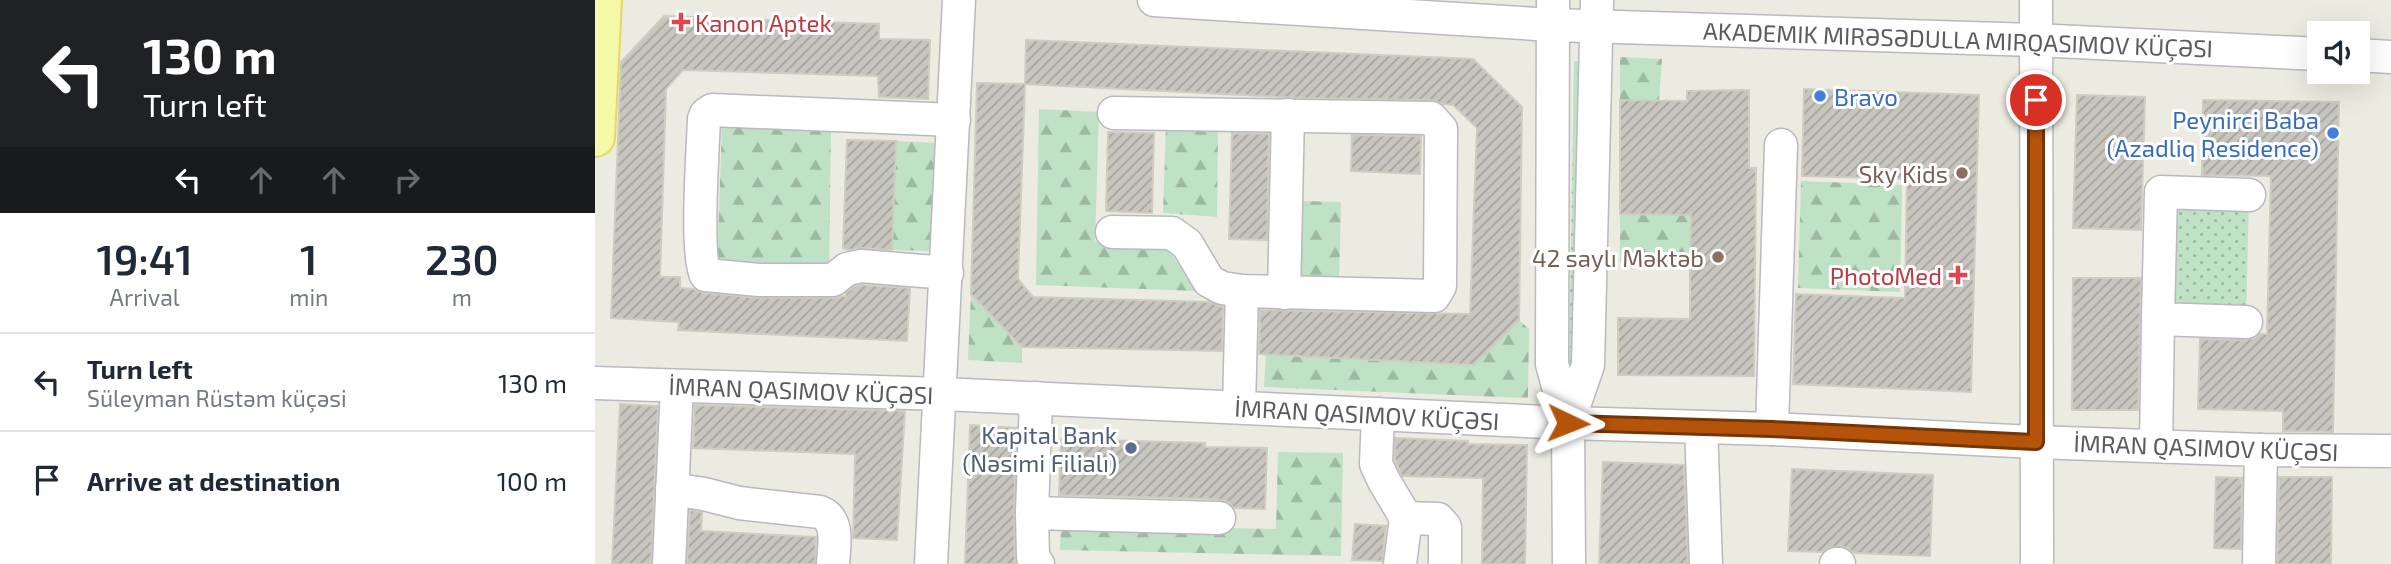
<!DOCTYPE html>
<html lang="en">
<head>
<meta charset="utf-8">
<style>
  :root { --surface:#fff; --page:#f2f2f3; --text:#1f2937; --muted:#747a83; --line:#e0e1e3 }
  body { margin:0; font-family:"Exo 2",sans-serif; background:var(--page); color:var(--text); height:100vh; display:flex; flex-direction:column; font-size:26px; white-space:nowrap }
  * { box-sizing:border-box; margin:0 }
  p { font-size:23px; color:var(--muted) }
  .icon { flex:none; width:38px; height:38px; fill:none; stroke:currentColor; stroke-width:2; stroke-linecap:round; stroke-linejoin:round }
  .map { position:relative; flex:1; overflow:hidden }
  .side { display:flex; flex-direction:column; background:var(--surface); width:595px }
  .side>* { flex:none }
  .banner { background:#202124; color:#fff; overflow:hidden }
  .fabs { position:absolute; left:1712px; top:21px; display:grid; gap:14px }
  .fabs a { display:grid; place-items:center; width:63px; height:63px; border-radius:0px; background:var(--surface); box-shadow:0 7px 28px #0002; font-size:35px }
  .pin { position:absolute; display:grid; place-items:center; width:60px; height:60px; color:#fff; margin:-30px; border:4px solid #fff; border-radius:50%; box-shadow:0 2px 7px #0007 }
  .me { position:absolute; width:77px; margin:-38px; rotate:92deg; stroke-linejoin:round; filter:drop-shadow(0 0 5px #0008) }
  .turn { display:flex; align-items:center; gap:24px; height:147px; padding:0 28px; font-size:32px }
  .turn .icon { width:91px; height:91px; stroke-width:2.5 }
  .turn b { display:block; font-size:49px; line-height:60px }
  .lanes { display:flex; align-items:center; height:66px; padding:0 28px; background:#0003; justify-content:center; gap:35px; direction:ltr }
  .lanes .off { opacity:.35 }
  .eta { display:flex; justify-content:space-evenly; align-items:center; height:119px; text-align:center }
  .eta b { font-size:42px; font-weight:600; line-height:49px }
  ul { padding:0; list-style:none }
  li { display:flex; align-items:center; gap:21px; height:98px; padding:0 28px; border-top:2px solid var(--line) }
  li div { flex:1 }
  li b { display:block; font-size:26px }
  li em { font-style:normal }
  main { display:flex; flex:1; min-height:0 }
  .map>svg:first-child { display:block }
  .grass { fill:url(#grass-dots) }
  .forest { fill:url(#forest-firs) }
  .building { fill:url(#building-hatch); stroke:#cfcdc0; stroke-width:2 }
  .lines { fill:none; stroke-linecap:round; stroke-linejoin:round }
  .minor-casing { stroke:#b9b9bf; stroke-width:35 }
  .major-casing { stroke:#e5d960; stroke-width:42 }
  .minor { stroke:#fff; stroke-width:32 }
  .major { stroke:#f6f8a9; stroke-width:38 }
  .route-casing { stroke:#753606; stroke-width:18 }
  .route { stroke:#b45309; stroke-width:12 }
  .health-dot { fill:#e0444e; stroke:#fff; stroke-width:2.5 }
  .shop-dot { fill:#3f7fe0; stroke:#fff; stroke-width:2.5 }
  .education-dot { fill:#8d6e63; stroke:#fff; stroke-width:2.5 }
  .service-dot { fill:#5c6f8a; stroke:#fff; stroke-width:2.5 }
  .labels { text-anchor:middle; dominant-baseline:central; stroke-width:6; stroke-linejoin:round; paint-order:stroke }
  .health-label { font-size:24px; fill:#be3a42; stroke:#fff; text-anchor:start }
  .street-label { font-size:24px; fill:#5a5b61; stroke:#fff }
  .shop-label { font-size:24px; fill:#366cbe; stroke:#fff; text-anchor:start }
  .education-label { font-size:24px; fill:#785e54; stroke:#fff; text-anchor:end }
  .service-label { font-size:24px; fill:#4e5e75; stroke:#fff; text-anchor:end }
</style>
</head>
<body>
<main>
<section class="side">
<div class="banner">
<div class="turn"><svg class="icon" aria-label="left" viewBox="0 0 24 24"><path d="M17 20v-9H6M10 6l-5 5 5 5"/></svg><div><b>130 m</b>Turn left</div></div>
<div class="lanes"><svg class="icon" aria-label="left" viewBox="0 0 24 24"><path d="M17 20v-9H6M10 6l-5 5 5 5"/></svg><svg class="icon off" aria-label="ahead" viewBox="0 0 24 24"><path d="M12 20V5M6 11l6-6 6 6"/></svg><svg class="icon off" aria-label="ahead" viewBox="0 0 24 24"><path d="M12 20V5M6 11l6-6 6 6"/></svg><svg class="icon off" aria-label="right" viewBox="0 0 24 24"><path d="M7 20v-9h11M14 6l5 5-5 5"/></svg></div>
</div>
<div class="eta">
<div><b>19:41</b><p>Arrival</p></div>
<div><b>1</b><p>min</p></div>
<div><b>230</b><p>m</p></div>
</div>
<ul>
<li><svg class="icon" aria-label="left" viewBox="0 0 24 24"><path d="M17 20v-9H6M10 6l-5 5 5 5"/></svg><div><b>Turn left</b><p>Süleyman Rüstəm küçəsi</p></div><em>130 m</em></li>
<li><svg class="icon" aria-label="arrive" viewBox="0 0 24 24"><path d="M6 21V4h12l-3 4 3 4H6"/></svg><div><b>Arrive at destination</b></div><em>100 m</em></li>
</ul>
</section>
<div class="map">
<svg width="1796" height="564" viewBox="0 0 1796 564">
  <defs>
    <pattern id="grass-dots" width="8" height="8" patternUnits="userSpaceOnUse" patternTransform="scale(1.75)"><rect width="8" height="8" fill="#bfe1c5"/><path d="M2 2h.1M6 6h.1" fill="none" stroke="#9eb9a3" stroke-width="1.8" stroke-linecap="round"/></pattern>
    <pattern id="forest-firs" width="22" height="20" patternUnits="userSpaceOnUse" patternTransform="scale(1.75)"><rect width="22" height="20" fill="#bfe1c5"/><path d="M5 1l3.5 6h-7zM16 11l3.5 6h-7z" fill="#9eb9a3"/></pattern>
    <pattern id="building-hatch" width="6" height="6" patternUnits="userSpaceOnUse" patternTransform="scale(1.75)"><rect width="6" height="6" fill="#c7c5be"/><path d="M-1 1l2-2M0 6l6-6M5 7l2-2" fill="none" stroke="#a5a39e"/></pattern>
  </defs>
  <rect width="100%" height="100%" fill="#ebebe1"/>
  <g class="grass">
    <polygon points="979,61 987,61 981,369 974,369"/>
    <polygon points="1566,192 1654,195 1651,322 1563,319"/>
  </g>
  <g class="forest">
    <polygon points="1025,57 1067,59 1064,100 1025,100"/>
    <polygon points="444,109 504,112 500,241 568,242 602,291 441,285"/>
    <polygon points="127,124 236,129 234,276 122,269"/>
    <polygon points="571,125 623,128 622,217 568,213"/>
    <polygon points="301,141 341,143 337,251 297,250"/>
    <polygon points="1206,181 1307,185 1305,292 1203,288"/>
    <polygon points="705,201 746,202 744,280 703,279"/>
    <polygon points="1096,204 1095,262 1025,262 1025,215 1063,215"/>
    <polygon points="376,294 427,347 427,363 373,360"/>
    <polygon points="924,320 934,329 933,398 669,387 671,355 879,365"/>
    <polygon points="683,452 748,453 746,556 465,550 466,524 681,529"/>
  </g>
  <g class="building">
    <polygon points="69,16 284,24 284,39 335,40 333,99 284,97 283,76 88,70 71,89 65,277 85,277 85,288 99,289 109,293 164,298 238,298 251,296 251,293 260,286 267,285 315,288 312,341 83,330 84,322 16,318 26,62"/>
    <polygon points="431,40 878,59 927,107 924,320 879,365 664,354 665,310 875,314 882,128 858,105 848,104 836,100 707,98 430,84"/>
    <polygon points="382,83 430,84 423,279 438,297 614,302 628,307 627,351 427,347 376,294"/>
    <polygon points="1209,89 1384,95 1376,392 1198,384 1201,294 1310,298 1312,179 1207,176"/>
    <polygon points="1154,90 1154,168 1161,168 1159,376 1023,375 1023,318 1095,319 1095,262 1096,215 1025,214 1025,100 1092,101 1092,91"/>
    <polygon points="1482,95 1550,97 1546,230 1478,228"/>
    <polygon points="1608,100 1744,102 1738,432 1688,431 1688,411 1603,409 1605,339 1650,340 1659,338 1664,334 1672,334 1676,176 1607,175"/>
    <polygon points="513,132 559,133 557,213 511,211"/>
    <polygon points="637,133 674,134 672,240 634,239"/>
    <polygon points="757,135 826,136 825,174 756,171"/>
    <polygon points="252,140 301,141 297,250 267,248 253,250 248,248"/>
    <polygon points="1478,278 1546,278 1543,410 1477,410"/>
    <polygon points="25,404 63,406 56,564 17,564"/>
    <polygon points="100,405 310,411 302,540 258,538 260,454 98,448"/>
    <polygon points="375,425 422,428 419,512 420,564 370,564"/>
    <polygon points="800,438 873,441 873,444 932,445 930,564 887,564 888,478 807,476 800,460"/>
    <polygon points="466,439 610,443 610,447 672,448 670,509 639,508 633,502 621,499 464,495"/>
    <polygon points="1008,462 1089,465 1093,564 1004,564"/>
    <polygon points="1197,469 1338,475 1335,556 1259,553 1253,548 1244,546 1232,548 1228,552 1193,551"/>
    <polygon points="1621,477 1647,478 1646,549 1619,548"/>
    <polygon points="1684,477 1737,477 1736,564 1682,564"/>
    <polygon points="95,510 107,512 106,531 221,537 220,564 92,564"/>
    <polygon points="760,524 791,526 787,561 757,560"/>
  </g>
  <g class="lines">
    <defs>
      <g id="minor">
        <polyline points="559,0 958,25 1441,40 1724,54"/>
        <polyline points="958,0 957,364 973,423 974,564"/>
        <polyline points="1441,0 1442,564"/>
        <polyline points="1762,55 1796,57"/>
        <polyline points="517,232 577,233 592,244 614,281 627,288 647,291 839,296 845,286 846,129 836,118 519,113"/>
        <path d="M 352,273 L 266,266 L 252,269 L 238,280 L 164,280 L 111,275 C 100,255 108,149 109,119 L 111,114 L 117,110 L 359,120"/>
        <polyline points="689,293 693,115"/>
        <polyline points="1651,322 1563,319 1566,192 1654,195"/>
        <polyline points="0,383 346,394 973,423 1177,429 1441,442 1666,450 1796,451"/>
        <polyline points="441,398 437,513 624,518"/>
        <polyline points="644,407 647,291"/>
        <polyline points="783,414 781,464 789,481 811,518"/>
        <polyline points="973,423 993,365 1002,0"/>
        <polyline points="1106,427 1111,564"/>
        <polyline points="1177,429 1186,145"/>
        <polyline points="1561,446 1563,319"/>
        <path d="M 77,489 L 109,494 L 144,503 L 225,512 C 245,520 239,546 238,564"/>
        <polyline points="437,513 438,557 443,564"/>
        <polyline points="74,564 82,386"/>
        <polyline points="336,564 364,0"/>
        <polyline points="805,564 811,518 843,519 850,527 850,564"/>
        <polyline points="1241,564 1244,564"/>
        <polyline points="1664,564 1666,450"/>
      </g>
      <polyline id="major" points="0,137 7,0"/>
    </defs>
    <use href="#minor" class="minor-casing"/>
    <use href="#major" class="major-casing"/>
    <use href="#minor" class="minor"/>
    <use href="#major" class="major"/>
  </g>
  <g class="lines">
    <defs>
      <polyline id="route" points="973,423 1177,429 1441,442 1441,100"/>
    </defs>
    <use href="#route" class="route-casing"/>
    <use href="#route" class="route"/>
  </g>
  <g class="health-dot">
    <path d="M82.5 11.5h7v7h7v7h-7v7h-7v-7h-7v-7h7z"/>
    <path d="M1359.5 264.5h7v7h7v7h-7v7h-7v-7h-7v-7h7z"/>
  </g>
  <g class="shop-dot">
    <circle cx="1225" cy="96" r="7"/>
    <circle cx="1738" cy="133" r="7"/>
  </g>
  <g class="education-dot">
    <circle cx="1367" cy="173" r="7"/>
    <circle cx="1123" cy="257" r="7"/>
  </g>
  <circle class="service-dot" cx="536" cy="448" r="7"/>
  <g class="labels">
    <g class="health-label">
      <text x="100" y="22">Kanon Aptek</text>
      <text x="1347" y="275" text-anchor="end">PhotoMed</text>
    </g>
    <g class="street-label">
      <text transform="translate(1363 39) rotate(2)">AKADEMIK MIRƏSƏDULLA MIRQASIMOV KÜÇƏSI</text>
      <text transform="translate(206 390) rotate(2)">İMRAN QASIMOV KÜÇƏSI</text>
      <text transform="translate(772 414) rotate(3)">İMRAN QASIMOV KÜÇƏSI</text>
      <text transform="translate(1611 447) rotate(2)">İMRAN QASIMOV KÜÇƏSI</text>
    </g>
    <g class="shop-label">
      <text x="1239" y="96">Bravo</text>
      <text x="1724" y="119" text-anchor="end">Peynirci Baba<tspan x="1724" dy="28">(Azadliq Residence)</tspan></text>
    </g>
    <g class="education-label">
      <text x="1353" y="173">Sky Kids</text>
      <text x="1109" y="257">42 saylı Məktəb</text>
    </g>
    <g class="service-label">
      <text x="522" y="434">Kapital Bank<tspan x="522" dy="28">(Nəsimi Filialı)</tspan></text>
    </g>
  </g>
</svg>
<div class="fabs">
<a><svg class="icon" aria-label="sound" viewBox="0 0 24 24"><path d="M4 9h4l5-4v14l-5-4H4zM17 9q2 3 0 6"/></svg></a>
</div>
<div class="pin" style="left:1441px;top:100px;background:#d93025"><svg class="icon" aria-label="arrive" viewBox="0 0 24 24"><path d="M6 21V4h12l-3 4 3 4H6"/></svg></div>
<svg class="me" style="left:973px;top:423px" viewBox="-20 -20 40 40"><path d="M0-17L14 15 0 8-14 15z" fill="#b45309" stroke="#fff" stroke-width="4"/></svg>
</div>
</main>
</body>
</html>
